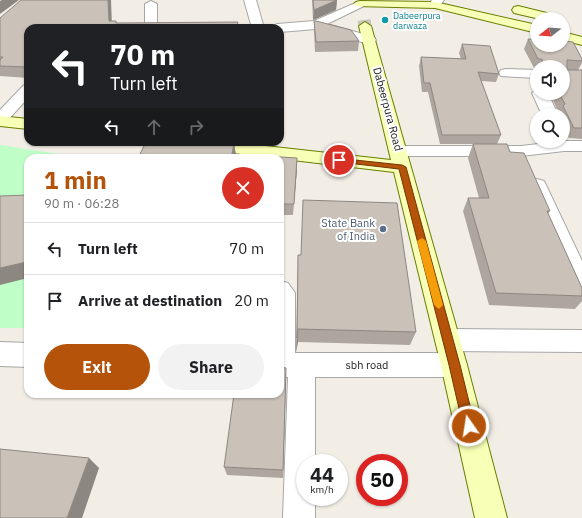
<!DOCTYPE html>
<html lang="en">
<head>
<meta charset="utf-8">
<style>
  :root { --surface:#fff; --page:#f2f2f2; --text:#202124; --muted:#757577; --line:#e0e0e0; --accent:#b45309 }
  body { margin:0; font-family:"IBM Plex Sans",sans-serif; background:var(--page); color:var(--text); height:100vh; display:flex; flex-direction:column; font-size:15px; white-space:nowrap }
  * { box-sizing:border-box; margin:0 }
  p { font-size:13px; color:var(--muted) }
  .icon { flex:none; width:22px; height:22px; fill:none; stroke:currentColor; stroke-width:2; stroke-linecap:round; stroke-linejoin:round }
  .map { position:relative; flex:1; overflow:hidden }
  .details { position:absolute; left:24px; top:154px; width:260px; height:244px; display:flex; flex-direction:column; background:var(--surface); border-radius:12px; box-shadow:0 1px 3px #0004 }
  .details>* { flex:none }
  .hud { position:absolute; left:24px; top:24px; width:260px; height:122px; border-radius:12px; box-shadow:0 1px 3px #0004; background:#202124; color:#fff; overflow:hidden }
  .needle { width:26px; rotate:253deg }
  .tools { position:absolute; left:530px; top:12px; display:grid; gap:8px }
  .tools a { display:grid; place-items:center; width:40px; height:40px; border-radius:50%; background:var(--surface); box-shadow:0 1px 3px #0004; font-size:20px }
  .speed { position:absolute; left:296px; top:454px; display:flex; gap:8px; font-size:20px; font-weight:700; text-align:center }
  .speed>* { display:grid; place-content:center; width:52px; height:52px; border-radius:50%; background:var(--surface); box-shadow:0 1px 3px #0004; line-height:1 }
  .speed small { font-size:10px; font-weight:400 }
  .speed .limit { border:6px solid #d22; background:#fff; color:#111 }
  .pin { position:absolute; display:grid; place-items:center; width:34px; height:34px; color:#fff; margin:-17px; border:2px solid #fff; border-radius:50%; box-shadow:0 1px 4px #0007 }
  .me { position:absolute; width:44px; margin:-22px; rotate:347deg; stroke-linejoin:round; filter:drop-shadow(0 0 3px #0008) }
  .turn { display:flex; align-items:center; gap:14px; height:84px; padding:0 20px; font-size:18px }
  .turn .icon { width:52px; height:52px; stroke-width:2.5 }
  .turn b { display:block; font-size:28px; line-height:34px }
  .lanes { display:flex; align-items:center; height:38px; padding:0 20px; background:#0003; justify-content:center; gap:20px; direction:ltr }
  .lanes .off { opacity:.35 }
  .round { display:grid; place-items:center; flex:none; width:42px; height:42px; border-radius:21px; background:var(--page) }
  .summary { display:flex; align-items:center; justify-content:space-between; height:68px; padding:0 20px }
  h1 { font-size:24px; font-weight:800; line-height:30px; color:var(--accent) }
  .primary-button { display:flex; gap:8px; margin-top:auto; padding:8px 20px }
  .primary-button a { flex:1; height:46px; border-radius:24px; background:var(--accent); color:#fff; font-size:16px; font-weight:800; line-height:46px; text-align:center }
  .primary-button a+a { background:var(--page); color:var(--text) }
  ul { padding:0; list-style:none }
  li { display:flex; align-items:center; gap:12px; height:52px; padding:0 20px; border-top:1px solid var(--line) }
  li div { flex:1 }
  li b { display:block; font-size:15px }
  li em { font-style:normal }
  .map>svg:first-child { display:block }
  .park { fill:#bfffc7 }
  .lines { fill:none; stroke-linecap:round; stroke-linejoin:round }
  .secondary-tunnel { stroke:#c8c5be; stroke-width:13; stroke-dasharray:13 6; stroke-linecap:butt }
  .street-casing { stroke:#a7a7a7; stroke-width:2 }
  .secondary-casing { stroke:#6a7e00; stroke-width:2 }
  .street { fill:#fff; fill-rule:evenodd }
  .secondary { fill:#f8ffb6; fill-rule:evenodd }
  .wall { fill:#aea69e }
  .shaded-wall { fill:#8d8781 }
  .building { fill:#cac1b8; stroke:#8d8781 }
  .route { fill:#b45309; stroke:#753606 }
  .slow { fill:#f59e0b }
  .culture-dot { fill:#0f9aa8; stroke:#fff; stroke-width:1.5 }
  .service-dot { fill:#5c6f8a; stroke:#fff; stroke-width:1.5 }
  .labels { text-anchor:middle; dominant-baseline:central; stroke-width:4; stroke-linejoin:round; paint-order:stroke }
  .far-culture-label { font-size:9px; fill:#0d838f; stroke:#fff; text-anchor:start }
  .street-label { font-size:11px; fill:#202020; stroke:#fff }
  .service-label { font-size:11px; fill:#4e5e75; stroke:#fff; text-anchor:end }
</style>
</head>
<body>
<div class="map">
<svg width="582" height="518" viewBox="0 0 582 518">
  <rect width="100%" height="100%" fill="#f2eee6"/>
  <polygon class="park" points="0,145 85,158 28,158 28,328 0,328"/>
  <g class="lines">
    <polyline class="secondary-tunnel" points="364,20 365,26"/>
    <defs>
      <g id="street">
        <polygon points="244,0 256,0 264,28 252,28"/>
        <polygon points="432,0 444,0 439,7 435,8 429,5"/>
        <polygon points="151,1 157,4 157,25 159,28 147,28 145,25 145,4"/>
        <polygon points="360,1 364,2 366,4 364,6 327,24 374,37 376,40 374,43 369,44 316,29 280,32 280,28 271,28 277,24 314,21"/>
        <polygon points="506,69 537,70 537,78 501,76 499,73 501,70"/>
        <polygon points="28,84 28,98 6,122 0,124 0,110 23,86"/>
        <polygon points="537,89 537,93 548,93 558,115 542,115 532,93"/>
        <polygon points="564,141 582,141 582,151 564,151 521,156 400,156 394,155 391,151 394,147 400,146 521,146"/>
        <polygon points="537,179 544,181 546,185 582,261 582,295 574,293 570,286 528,185 530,181"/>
        <polygon points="280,281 288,283 295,293 295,353 454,353 463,356 467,365 463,374 454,377 315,377 315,463 305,463 305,497 315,497 315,518 283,518 288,377 280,377"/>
        <polygon points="448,329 582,330 582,352 448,351 439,348 435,340 439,332"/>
        <polygon points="0,342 28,343 28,367 0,366"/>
      </g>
      <g id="secondary">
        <polygon points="360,1 435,2 537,25 537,33 435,8 356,6 354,4 356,2"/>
        <polygon points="518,6 559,16 561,19 540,19 514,13 512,10 514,7"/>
        <polygon points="365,22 371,26 467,365 507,518 475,518 441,365 394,172 181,147 175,146 172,142 228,142 391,160 359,26"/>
        <polygon points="563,32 582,37 582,45 563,40"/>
        <polygon points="0,116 28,119 28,129 0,126"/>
      </g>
    </defs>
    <use href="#street" class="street-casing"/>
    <use href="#secondary" class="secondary-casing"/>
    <use href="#street" class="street"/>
    <use href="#secondary" class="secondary"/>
  </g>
  <g class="wall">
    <polygon points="312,0 337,0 336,10 313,20"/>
    <polygon points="0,18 116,21 117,23 28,28 28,78 0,76"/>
    <polygon points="314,21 359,41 358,51 315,52 314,31"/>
    <polygon points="528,39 582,59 582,63 578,70 582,70 582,139 569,138 563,127 563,115 559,115 559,114 550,93 563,93 563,67 537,67 537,69 534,68 524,49"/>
    <polygon points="462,44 499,74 496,82 481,81 501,135 497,144 510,152 550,211 548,214 582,288 582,301 575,309 489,305 463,211 468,198 479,198 468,158 473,144 440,144 428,92 422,92 419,66 421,57 461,59 459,53"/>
    <polygon points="234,144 236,155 297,158 297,169 293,215 280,215 280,158 138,158"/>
    <polygon points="298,255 416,332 410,345 298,342 296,352"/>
    <polygon points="286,378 283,478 227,475 224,467"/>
  </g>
  <g class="shaded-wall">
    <polygon points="2,0 19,0 0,14 0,1"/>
    <polygon points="108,0 111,0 112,28 109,21"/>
    <polygon points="337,0 336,10 313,20 314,10"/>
    <polygon points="234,144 236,155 232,154"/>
    <polygon points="297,158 297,169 293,215 294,204"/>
    <polygon points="28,261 28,278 0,285 0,268"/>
    <polygon points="298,329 298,342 296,352 297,338"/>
    <polygon points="286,368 286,378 283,478 283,470"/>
    <polygon points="89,458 99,468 82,518 67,518"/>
  </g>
  <g class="building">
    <polygon points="21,0 108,0 109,21 116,21 116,23 238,22 236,28 28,28 28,67 0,66 0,60 3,57 0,57 0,18"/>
    <polygon points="313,0 337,0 314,10"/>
    <polygon points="314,21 316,21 351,30 359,41 316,42"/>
    <polygon points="528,39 537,40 537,45 563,45 563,41 573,42 582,59 582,61 567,60 567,70 582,70 582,128 574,128 563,106 565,104 559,93 563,93 563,67 543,67 542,59 538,59"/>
    <polygon points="462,44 490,46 499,74 478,72 501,135 442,135 430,83 424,83 421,57 466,59"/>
    <polygon points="146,142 220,142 234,144 232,154 297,158 294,204 280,204 280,158 138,158"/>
    <polygon points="473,144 507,144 510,152 524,153 550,211 547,211 582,288 582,296 496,293 468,198 489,198"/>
    <polygon points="28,195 28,261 27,262 0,268 0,196"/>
    <polygon points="303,200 397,203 416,332 298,329 297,338 298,255 301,255"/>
    <polygon points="280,367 286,368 283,470 224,467 234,394 280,394"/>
    <polygon points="0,449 89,458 67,518 0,518"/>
  </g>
  <polygon class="route" points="336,158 402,165 406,167 460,365 475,426 473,430 469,432 465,430 463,426 449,365 399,169 339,162 336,162"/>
  <polygon class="slow" points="422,238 426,241 443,305 439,309 434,305 417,241"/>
  <circle class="culture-dot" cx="385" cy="20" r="4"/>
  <circle class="service-dot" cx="383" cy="229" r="4"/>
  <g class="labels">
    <g class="far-culture-label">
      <text x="393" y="15">Dabeerpura<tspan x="393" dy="10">darwaza</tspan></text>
    </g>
    <g class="street-label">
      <text transform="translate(388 109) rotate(75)">Dabeerpura Road</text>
      <text x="367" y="365">sbh road</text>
    </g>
    <g class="service-label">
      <text x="375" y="223">State Bank<tspan x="375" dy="13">of India</tspan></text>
    </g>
  </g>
</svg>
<div class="tools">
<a><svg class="needle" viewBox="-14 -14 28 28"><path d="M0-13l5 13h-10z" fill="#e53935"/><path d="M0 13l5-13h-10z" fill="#757577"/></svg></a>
<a><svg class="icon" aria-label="sound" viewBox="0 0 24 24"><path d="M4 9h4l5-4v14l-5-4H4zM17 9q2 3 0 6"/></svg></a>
<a><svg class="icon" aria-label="search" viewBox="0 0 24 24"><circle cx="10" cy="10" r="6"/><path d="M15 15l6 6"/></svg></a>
</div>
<div class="speed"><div>44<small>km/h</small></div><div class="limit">50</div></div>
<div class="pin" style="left:339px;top:160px;background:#d93025"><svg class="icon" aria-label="arrive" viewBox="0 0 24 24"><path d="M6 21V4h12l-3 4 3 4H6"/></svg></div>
<svg class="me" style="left:469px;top:426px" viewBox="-20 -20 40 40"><circle r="17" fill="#b45309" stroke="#fff" stroke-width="3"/><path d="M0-11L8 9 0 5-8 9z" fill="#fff"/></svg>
<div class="hud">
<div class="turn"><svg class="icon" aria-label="left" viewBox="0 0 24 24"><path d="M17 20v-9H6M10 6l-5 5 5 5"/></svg><div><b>70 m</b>Turn left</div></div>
<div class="lanes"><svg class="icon" aria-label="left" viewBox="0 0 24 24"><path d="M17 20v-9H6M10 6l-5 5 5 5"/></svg><svg class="icon off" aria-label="ahead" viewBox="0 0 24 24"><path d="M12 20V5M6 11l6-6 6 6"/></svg><svg class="icon off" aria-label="right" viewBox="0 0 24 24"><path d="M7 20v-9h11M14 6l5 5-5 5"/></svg></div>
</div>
<section class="details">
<div class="summary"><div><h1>1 min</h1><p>90 m · 06:28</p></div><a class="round" style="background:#d93025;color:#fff"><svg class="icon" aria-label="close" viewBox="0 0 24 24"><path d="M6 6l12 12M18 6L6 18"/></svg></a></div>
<ul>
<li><svg class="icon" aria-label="left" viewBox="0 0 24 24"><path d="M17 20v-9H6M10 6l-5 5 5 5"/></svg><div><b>Turn left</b></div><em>70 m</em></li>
<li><svg class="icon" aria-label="arrive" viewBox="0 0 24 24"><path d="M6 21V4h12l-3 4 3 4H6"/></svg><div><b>Arrive at destination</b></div><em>20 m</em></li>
</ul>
<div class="primary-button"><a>Exit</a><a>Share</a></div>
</section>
</div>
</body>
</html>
